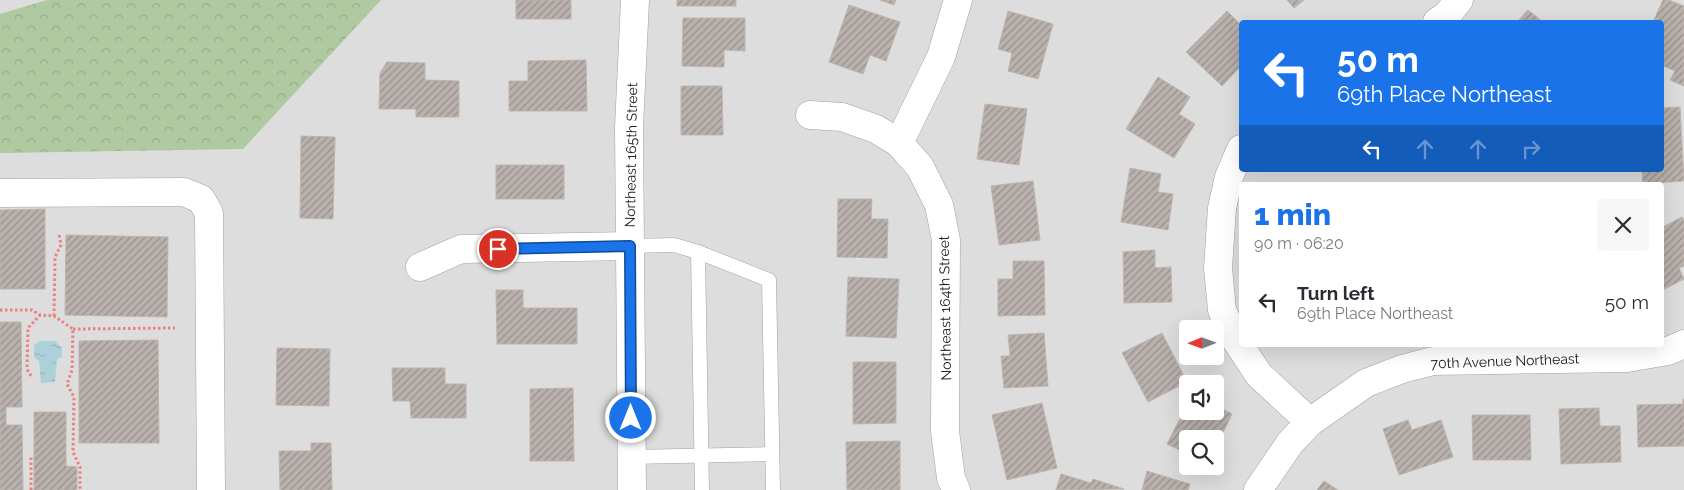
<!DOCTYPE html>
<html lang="en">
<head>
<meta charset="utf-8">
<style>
  :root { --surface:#fff; --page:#f7f7f7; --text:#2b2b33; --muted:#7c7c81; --accent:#1a73e8 }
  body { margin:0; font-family:Raleway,sans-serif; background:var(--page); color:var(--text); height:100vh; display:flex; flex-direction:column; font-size:19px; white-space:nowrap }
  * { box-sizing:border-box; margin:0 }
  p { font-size:16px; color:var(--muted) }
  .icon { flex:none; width:28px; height:28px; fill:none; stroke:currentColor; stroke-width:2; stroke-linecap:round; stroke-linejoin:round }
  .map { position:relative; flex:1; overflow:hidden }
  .drawer { position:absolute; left:1239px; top:182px; width:425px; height:165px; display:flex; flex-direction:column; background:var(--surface); border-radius:5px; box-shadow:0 5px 20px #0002 }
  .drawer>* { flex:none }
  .banner { position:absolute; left:1239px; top:20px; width:425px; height:152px; border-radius:5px; box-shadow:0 5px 20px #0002; background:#1a73e8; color:#fff; overflow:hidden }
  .needle { width:32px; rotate:269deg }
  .controls { position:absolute; left:1179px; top:320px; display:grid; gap:10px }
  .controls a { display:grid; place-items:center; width:45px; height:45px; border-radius:5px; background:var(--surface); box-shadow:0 5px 20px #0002; font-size:25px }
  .pin { position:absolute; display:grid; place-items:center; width:42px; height:42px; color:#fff; margin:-21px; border:2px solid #fff; border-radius:50%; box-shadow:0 1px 5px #0007 }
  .me { position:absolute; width:55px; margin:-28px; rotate:0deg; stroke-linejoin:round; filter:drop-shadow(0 0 4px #0008) }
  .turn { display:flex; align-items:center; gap:18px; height:105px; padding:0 15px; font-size:22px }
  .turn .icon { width:65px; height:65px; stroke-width:2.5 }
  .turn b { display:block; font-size:35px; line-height:42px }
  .lanes { display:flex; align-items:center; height:48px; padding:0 15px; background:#0003; justify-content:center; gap:25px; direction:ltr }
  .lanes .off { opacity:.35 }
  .round { display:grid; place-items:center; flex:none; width:52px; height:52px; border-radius:5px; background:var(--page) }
  .overview { display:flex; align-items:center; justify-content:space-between; height:85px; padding:0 15px }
  h1 { font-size:30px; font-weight:800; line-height:38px; color:var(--accent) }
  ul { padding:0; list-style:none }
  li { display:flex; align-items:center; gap:15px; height:70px; padding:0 15px }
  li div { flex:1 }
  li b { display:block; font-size:19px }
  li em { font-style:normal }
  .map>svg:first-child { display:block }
  .residential { fill:#dedddd; fill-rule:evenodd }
  .forest { fill:url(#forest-crowns) }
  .water { fill:url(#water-ripples) }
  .building { fill:url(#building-hatch); stroke:#c0b3ab }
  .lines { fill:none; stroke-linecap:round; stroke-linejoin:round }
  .service-casing { stroke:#a1a1a1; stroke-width:15 }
  .minor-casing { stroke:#a1a1a1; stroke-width:29 }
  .path { stroke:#eb827c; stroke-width:3; stroke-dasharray:2.5 2.5; stroke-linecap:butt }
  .service { stroke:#fff; stroke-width:14 }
  .minor { stroke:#fff; stroke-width:28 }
  .route-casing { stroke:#114b97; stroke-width:12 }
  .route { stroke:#1a73e8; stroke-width:9 }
  .labels { text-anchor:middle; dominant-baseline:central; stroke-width:4; stroke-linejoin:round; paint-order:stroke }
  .street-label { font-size:14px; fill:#202020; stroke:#fff }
</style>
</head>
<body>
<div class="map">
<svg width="1684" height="490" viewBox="0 0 1684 490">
  <defs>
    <pattern id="forest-crowns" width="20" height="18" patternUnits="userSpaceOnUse" patternTransform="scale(1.25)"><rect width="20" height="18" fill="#afcaa1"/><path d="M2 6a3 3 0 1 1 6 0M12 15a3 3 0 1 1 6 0" fill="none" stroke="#96ad8a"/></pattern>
    <pattern id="water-ripples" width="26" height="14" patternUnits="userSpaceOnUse" patternTransform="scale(1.25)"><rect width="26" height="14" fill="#add1d8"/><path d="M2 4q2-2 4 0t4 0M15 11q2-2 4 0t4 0" fill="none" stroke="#95b3b9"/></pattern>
    <pattern id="building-hatch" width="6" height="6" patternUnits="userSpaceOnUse" patternTransform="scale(1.25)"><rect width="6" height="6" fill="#b9b1ad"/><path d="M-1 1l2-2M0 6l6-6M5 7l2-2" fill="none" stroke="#96908c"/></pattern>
  </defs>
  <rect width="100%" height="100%" fill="#efece7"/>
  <path class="residential" d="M 0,0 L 1684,0 L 1684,490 L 0,490 ZM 1241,22 L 1661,22 L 1661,170 L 1241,170 ZM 1241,185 L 1661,185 L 1661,345 L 1241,345 ZM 1188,329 L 1215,329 L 1215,356 L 1188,356 ZM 1188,384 L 1215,384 L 1215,411 L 1188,411 ZM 1188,439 L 1215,439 L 1215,466 L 1188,466 Z"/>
  <polygon class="forest" points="47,0 381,0 243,149 0,153 0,14"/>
  <polygon class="water" points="40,341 55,341 62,348 62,357 57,359 55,382 41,383 39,361 34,357 34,345"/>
  <g class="building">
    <rect x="516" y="0" width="55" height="19"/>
    <rect x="677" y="0" width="59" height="6"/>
    <polygon points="880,0 896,0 894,5"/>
    <polygon points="1287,0 1304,0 1294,8"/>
    <polygon points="1663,0 1669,0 1684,6 1684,86 1670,80 1675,71 1661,65 1661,22 1653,22"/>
    <polygon points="849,5 900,22 886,61 870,55 863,74 829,62"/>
    <polygon points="1528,10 1543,22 1517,22"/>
    <polygon points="1008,11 1053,24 1038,79 1008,71 1012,53 998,49"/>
    <polygon points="1227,11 1241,25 1241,66 1222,86 1186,52"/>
    <polygon points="683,18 745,18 745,51 724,50 724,67 682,66"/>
    <polygon points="586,60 587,111 509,111 509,81 528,81 528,61"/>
    <polygon points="387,62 425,63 425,80 459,81 459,117 416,117 416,109 379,109 380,73"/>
    <polygon points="1158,77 1190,97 1179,114 1195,124 1174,158 1126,129"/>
    <polygon points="681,86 722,86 723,135 681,135"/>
    <polygon points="985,104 1027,109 1019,165 977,159"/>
    <polygon points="1680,107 1684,181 1643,184 1642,170 1661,170 1661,108"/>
    <polygon points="301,136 335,137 333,219 300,218"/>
    <rect x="496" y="165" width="68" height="34"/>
    <polygon points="1130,168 1161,174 1158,192 1173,194 1168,230 1121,222"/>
    <polygon points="1033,181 1040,240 999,245 991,186"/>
    <polygon points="838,199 872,199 871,219 888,219 887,258 837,257"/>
    <polygon points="45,209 45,289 0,289 0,210"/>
    <polygon points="1682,217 1684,220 1684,266 1679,268 1684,279 1661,291 1661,228"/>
    <polygon points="66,235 168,237 167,317 65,315"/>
    <polygon points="1155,250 1155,268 1171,267 1172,302 1124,303 1123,252"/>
    <polygon points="1013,261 1044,261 1045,315 998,316 998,279 1013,279"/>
    <polygon points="848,277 899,279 896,338 846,336"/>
    <polygon points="496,290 523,290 523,308 577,308 577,344 497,344"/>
    <polygon points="0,322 21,322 22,407 6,407 6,425 22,425 23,490 0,490"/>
    <polygon points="1044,333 1048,386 1004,388 1001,356 1010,356 1008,335"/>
    <polygon points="1162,333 1187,382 1148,402 1122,353"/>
    <polygon points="158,340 159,443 79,443 79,341"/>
    <polygon points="277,348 330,349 329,406 276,405"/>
    <polygon points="853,362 896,362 896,423 853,424"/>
    <polygon points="392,368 445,368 445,384 466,384 466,418 411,418 410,401 393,401"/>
    <polygon points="573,388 574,461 530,461 530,389"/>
    <polygon points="1683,399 1684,399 1684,446 1638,447 1637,405 1683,404"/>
    <polygon points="1042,403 1057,468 1007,480 992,415"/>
    <polygon points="1188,403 1188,411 1215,411 1215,405 1232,414 1215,449 1215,439 1188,439 1188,454 1167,444"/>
    <polygon points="1599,408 1600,426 1620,426 1621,462 1561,464 1559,409"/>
    <polygon points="34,412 66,412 66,466 77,467 77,490 34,490"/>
    <polygon points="1472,415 1530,415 1531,460 1473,460"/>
    <polygon points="1408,420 1412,430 1441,420 1453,457 1399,475 1383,429"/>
    <polygon points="900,441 900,490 847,490 846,442"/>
    <polygon points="311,443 331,443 332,490 280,490 279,451 311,451"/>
    <polygon points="1147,471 1190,484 1188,490 1142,490"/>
    <polygon points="1061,474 1091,483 1093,479 1124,489 1056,490"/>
    <polygon points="1324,481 1338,490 1317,490"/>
  </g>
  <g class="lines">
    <defs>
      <g id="service">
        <polyline points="630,246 674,245 698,252 702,490"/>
        <polyline points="698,252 769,280 773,490"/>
        <polyline points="631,457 772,454"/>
      </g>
      <g id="minor">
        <polyline points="1437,22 1447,15 1459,0"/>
        <polyline points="810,115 842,117 876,129 899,143"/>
        <polyline points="1241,149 1229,177 1222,208 1218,268 1222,310 1234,337 1259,375 1310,422 1290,443 1258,490"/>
        <polyline points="0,193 184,192 201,199 209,213 211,490"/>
        <polyline points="420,267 461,249 630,246"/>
        <polyline points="1310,422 1366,383 1402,369 1433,361 1627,358 1668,351 1684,344"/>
        <polyline points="632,490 629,127 635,0"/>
        <polyline points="956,490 951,478 945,431 946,240 939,205 920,167 899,143 941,57 958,0"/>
      </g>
    </defs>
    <use href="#service" class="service-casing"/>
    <use href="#minor" class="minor-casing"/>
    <g class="path">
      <polyline points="0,310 32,310 40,315 54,316 73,329 72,370 67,384 74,397 73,452 80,467 80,490"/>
      <polyline points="54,316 55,257 61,245 59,234"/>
      <polyline points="73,329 175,328"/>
      <polyline points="31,376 27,369 28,328 40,315"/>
      <polyline points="31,490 31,455"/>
    </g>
    <use href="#service" class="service"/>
    <use href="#minor" class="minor"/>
  </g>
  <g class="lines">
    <defs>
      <polyline id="route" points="498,249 630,246 631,418"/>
    </defs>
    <use href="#route" class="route-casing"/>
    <use href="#route" class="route"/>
  </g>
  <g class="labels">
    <g class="street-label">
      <text transform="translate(631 155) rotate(-89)">Northeast 165th Street</text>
      <text transform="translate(945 308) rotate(-91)">Northeast 164th Street</text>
      <text transform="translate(1505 361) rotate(-2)">70th Avenue Northeast</text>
    </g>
  </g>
</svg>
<div class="controls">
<a><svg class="needle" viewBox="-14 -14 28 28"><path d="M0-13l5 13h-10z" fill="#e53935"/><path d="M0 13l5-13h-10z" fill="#7c7c81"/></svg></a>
<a><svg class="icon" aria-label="sound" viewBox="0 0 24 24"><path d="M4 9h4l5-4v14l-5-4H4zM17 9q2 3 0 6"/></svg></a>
<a><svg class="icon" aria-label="search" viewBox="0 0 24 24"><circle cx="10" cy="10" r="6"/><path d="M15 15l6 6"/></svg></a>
</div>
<div class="pin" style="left:498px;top:249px;background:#d93025"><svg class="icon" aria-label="arrive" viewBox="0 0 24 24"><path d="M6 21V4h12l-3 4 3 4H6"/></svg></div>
<svg class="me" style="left:631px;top:418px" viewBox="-20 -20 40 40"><circle r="17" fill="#1a73e8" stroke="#fff" stroke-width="3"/><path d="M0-11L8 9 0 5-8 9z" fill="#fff"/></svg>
<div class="banner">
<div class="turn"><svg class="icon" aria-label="left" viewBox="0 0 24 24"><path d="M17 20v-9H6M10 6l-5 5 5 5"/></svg><div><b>50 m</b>69th Place Northeast</div></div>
<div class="lanes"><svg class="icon" aria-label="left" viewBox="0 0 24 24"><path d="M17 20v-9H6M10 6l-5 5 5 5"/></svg><svg class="icon off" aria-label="ahead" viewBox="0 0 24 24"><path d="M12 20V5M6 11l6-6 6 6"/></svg><svg class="icon off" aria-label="ahead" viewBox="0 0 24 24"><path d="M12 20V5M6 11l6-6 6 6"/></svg><svg class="icon off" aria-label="right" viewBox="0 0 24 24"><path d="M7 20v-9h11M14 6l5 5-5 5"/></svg></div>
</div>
<section class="drawer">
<div class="overview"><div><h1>1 min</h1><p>90 m · 06:20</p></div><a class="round"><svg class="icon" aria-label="close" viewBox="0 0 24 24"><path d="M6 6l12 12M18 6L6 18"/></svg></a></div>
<ul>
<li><svg class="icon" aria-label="left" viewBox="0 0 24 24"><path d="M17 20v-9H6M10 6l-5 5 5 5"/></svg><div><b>Turn left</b><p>69th Place Northeast</p></div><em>50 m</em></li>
</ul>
</section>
</div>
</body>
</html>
